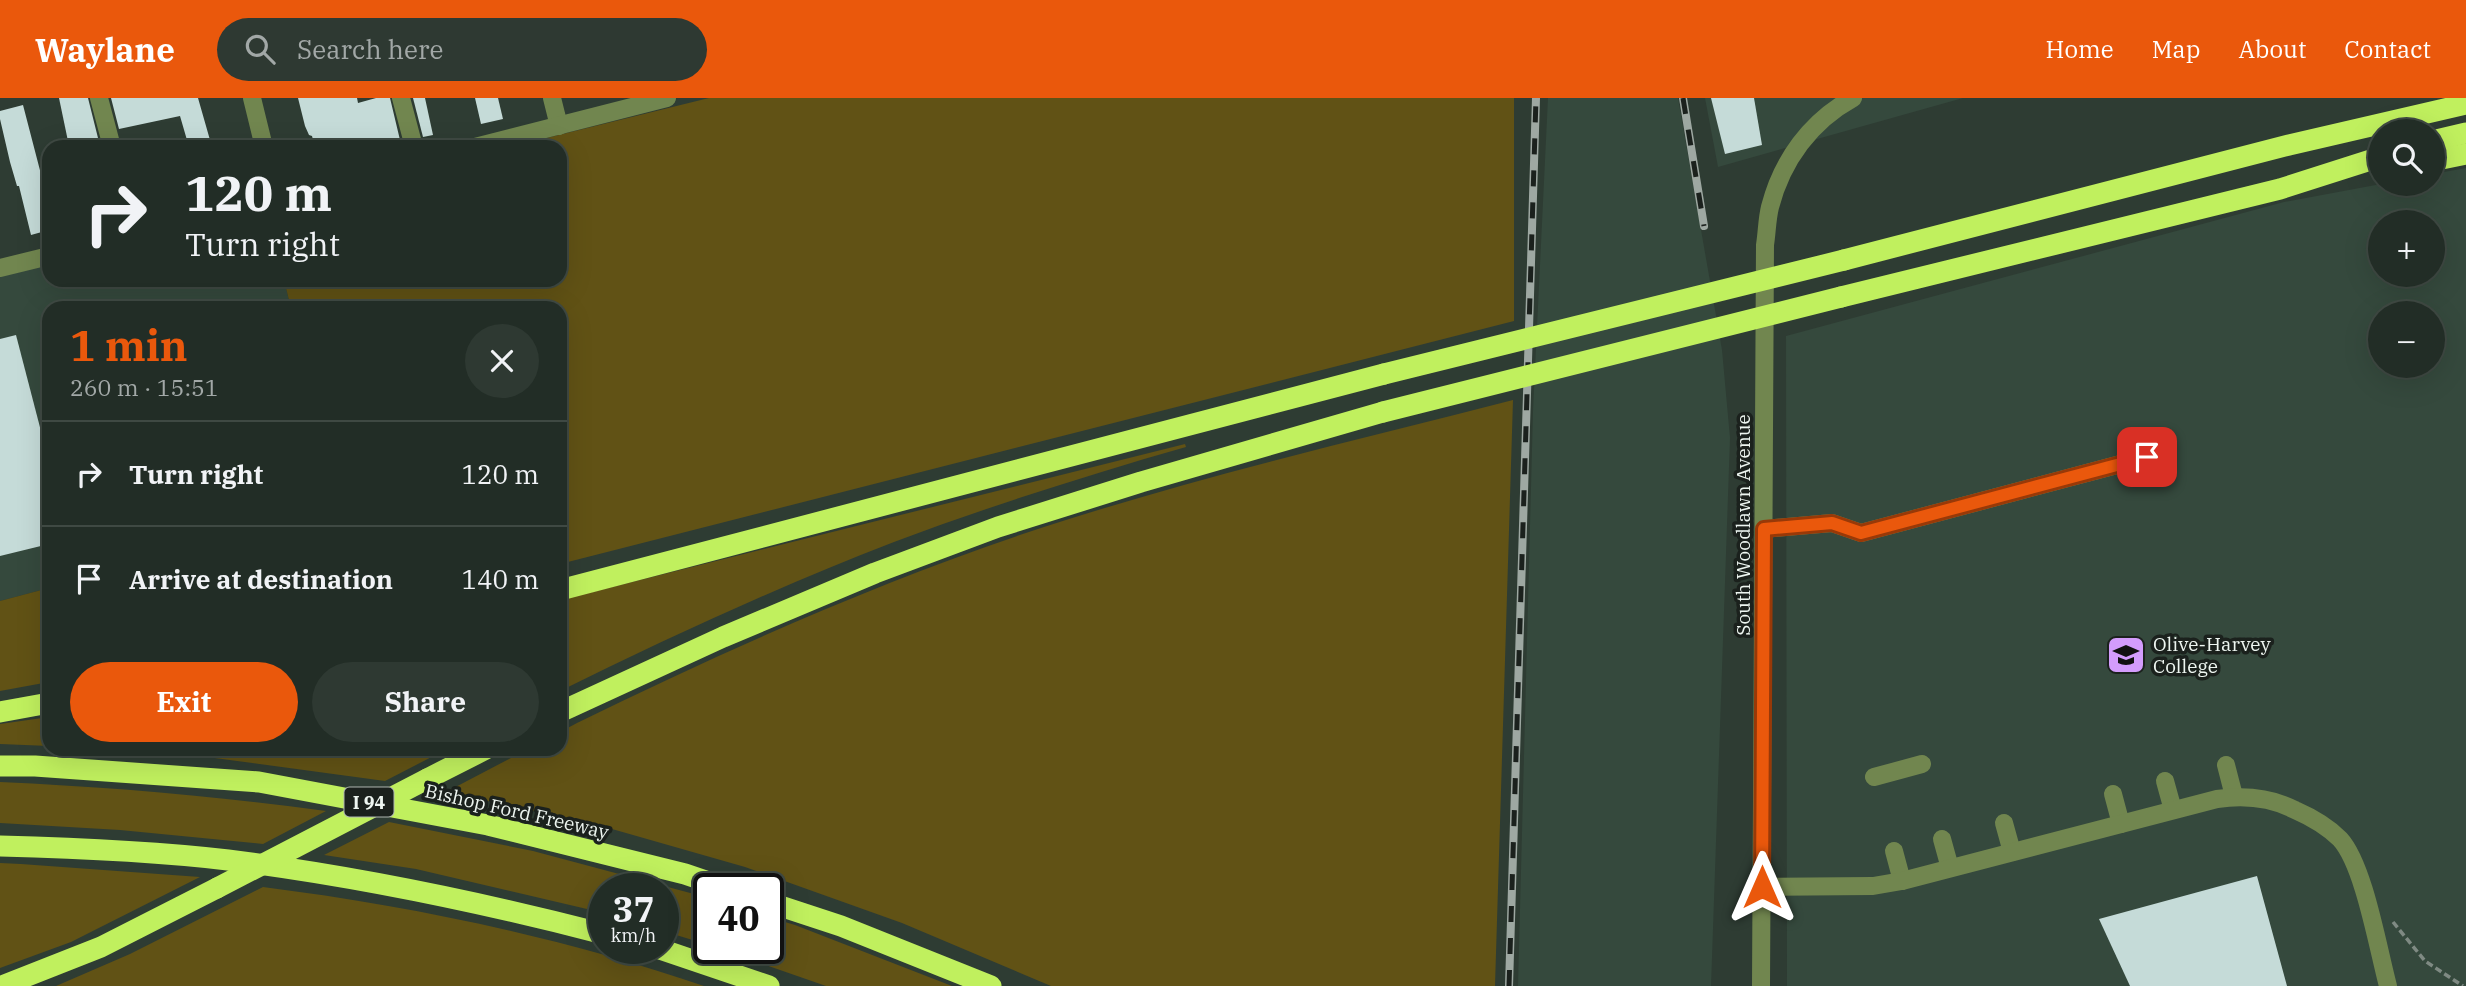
<!DOCTYPE html>
<html lang="en">
<head>
<meta charset="utf-8">
<style>
  :root { --surface:#222d26; --page:#2e3932; --text:#f1f3f6; --muted:#a2a8a7; --line:#3f4943; --accent:#ea580c }
  body { margin:0; font-family:"IBM Plex Serif",serif; background:var(--page); color:var(--text); height:100vh; display:flex; flex-direction:column; font-size:26px; white-space:nowrap }
  * { box-sizing:border-box; margin:0 }
  p { font-size:23px; color:var(--muted) }
  .icon { flex:none; width:38px; height:38px; fill:none; stroke:currentColor; stroke-width:2; stroke-linecap:round; stroke-linejoin:round }
  .map { position:relative; flex:1; overflow:hidden }
  .drawer { position:absolute; left:42px; top:203px; width:525px; height:455px; display:flex; flex-direction:column; background:var(--surface); border-radius:21px; box-shadow:0 7px 28px #0002,0 0 0 2px var(--line) }
  .drawer>* { flex:none }
  .banner { position:absolute; left:42px; top:42px; width:525px; height:147px; border-radius:21px; box-shadow:0 7px 28px #0002,0 0 0 2px var(--line); background:#222d26; color:var(--text); overflow:hidden }
  .buttons { position:absolute; left:2368px; top:21px; display:grid; gap:14px }
  .buttons a { display:grid; place-items:center; width:77px; height:77px; border-radius:50%; background:var(--surface); box-shadow:0 7px 28px #0002,0 0 0 2px var(--line); font-size:35px }
  .speed { position:absolute; left:588px; top:775px; display:flex; gap:14px; font-size:35px; font-weight:700; text-align:center }
  .speed>* { display:grid; place-content:center; width:91px; height:91px; border-radius:50%; background:var(--surface); box-shadow:0 7px 28px #0002,0 0 0 2px var(--line); line-height:1 }
  .speed small { font-size:18px; font-weight:400 }
  .speed .limit { border:4px solid #111; border-radius:10px; background:#fff; color:#111 }
  .pin { position:absolute; display:grid; place-items:center; width:60px; height:60px; color:#fff; margin:-30px; border-radius:14px; box-shadow:0 4px 10px #0006 }
  .me { position:absolute; width:77px; margin:-38px; rotate:0deg; stroke-linejoin:round; filter:drop-shadow(0 0 5px #0008) }
  .turn { display:flex; align-items:center; gap:24px; height:147px; padding:0 28px; font-size:32px }
  .turn .icon { width:91px; height:91px; stroke-width:2.5 }
  .turn b { display:block; font-size:49px; line-height:60px }
  .round { display:grid; place-items:center; flex:none; width:74px; height:74px; border-radius:37px; background:var(--page) }
  .headline { display:flex; align-items:center; justify-content:space-between; height:119px; padding:0 28px }
  h1 { font-size:42px; font-weight:700; line-height:52px; color:var(--accent) }
  .cta { display:flex; gap:14px; margin-top:auto; padding:14px 28px }
  .cta a { flex:1; height:80px; border-radius:42px; background:var(--accent); color:#fff; font-size:28px; font-weight:700; line-height:80px; text-align:center }
  .cta a+a { background:var(--page); color:var(--text) }
  ul { padding:0; list-style:none }
  li { display:flex; align-items:center; gap:21px; height:105px; padding:0 28px; border-top:2px solid var(--line) }
  li div { flex:1 }
  li b { display:block; font-size:26px }
  li em { font-style:normal }
  header { display:flex; align-items:center; gap:42px; box-sizing:border-box; height:98px; padding:0 35px; background:var(--accent); color:#fff }
  header strong { font-size:33px }
  nav { display:flex; gap:38px; margin-inline-start:auto; font-size:24px }
  .search { width:490px; height:63px; background:var(--page); display:flex; align-items:center; gap:18px; box-sizing:border-box; padding:0 24px; border-radius:38px; color:var(--muted); font-size:26px }
  .map>svg:first-child { display:block }
  .built { fill:#35493d; fill-rule:evenodd }
  .green { fill:#615215 }
  .building { fill:#c5dbd8 }
  .lines { fill:none; stroke-linecap:round; stroke-linejoin:round }
  .path { stroke:#7f8a83; stroke-width:3.5; stroke-dasharray:7 3.5; stroke-linecap:butt }
  .minor { stroke:#71864f; stroke-width:18 }
  .highway { stroke:#c0f05e; stroke-width:21 }
  .rail-casing { stroke:#9ea8a2; stroke-width:8 }
  .rail { stroke:#1b211d; stroke-width:5; stroke-dasharray:16; stroke-linecap:butt }
  .highway-bridge { stroke:#c0f05e; stroke-width:21 }
  .route-casing { stroke:#983908; stroke-width:18 }
  .route { stroke:#ea580c; stroke-width:12 }
  .labels { text-anchor:middle; dominant-baseline:central; stroke-width:7; stroke-linejoin:round; paint-order:stroke }
  .shield { fill:#1b211d; stroke:#afb6b1; stroke-width:2 }
  .shield-label { font-size:18px; font-weight:bold; fill:#eef6f1 }
  .street-label { font-size:19px; fill:#eef6f1; stroke:#1b211d }
  .poi-label { font-size:19px; fill:#eef6f1; stroke:#1b211d; text-anchor:start }
</style>
</head>
<body>
<header>
<strong>Waylane</strong>
<div class="search"><svg class="icon" aria-label="search" viewBox="0 0 24 24"><circle cx="10" cy="10" r="6"/><path d="M15 15l6 6"/></svg>Search here</div>
<nav><a>Home</a><a>Map</a><a>About</a><a>Contact</a></nav>
</header>
<div class="map">
<svg width="2466" height="888" viewBox="0 0 2466 888">
  <rect width="100%" height="100%" fill="#2e3c33"/>
  <g class="built">
    <polygon points="1548,0 1678,0 1722,252 1730,340 1711,888 1518,888 1533,313"/>
    <polygon points="1705,0 1963,0 1718,69"/>
    <path d="M 2466,70 L 2466,888 L 1787,888 L 1786,238 L 2284,104 L 2381,86 L 2432,86 L 2433,76 ZM 2380,124 L 2432,124 L 2432,177 L 2380,177 ZM 2380,215 L 2432,215 L 2432,268 L 2380,268 Z"/>
    <polygon points="49,165 49,182 284,182 291,210 49,210 49,490 0,503 0,177"/>
  </g>
  <g class="green">
    <polygon points="709,0 1514,0 1514,223 560,466 560,210 291,210 284,182 560,182 560,49 510,49"/>
    <path d="M 1513,302 L 1495,888 L 1051,888 L 902,825 L 745,769 L 591,725 L 446,694 L 528,651 L 560,651 L 560,634 L 577,625 C 737,547 900,474 1069,421 C 1215,375 1365,340 1513,302 Z"/>
    <path d="M 1185,346 L 1186,349 C 1088,377 990,408 894,444 C 780,488 669,539 560,593 L 560,502 Z"/>
    <polygon points="49,490 49,584 0,593 0,503"/>
    <polygon points="49,619 49,648 0,646 0,626"/>
    <polygon points="104,651 447,651 385,683 207,659"/>
    <path d="M 0,684 C 109,689 217,698 326,713 L 263,746 L 120,732 L 0,725 Z"/>
    <polygon points="389,724 533,753 709,800 709,847 663,833 663,791 604,791 604,815 416,771 324,757"/>
    <polygon points="0,765 21,766 200,779 71,844 0,870"/>
    <path d="M 263,789 C 412,808 561,839 704,888 L 56,888 L 130,856 Z"/>
    <polygon points="768,819 795,827 952,888 826,888 719,851 768,850"/>
  </g>
  <g class="building">
    <polygon points="59,0 88,0 98,40 69,48"/>
    <polygon points="111,0 198,0 212,49 189,49 180,18 119,31"/>
    <polygon points="298,0 357,0 358,5 376,0 390,0 400,42 370,49 315,49 312,38 309,37 305,28"/>
    <polygon points="413,0 425,0 433,37 423,39"/>
    <polygon points="475,0 498,0 503,21 481,26"/>
    <polygon points="1711,0 1754,0 1762,47 1725,56"/>
    <polygon points="23,7 49,107 49,132 31,137 19,88 17,88 10,64 0,21 0,13"/>
    <polygon points="16,237 49,364 49,446 0,458 0,241"/>
    <polygon points="2257,778 2287,888 2130,888 2099,821"/>
  </g>
  <g class="lines">
    <polyline class="path" points="2393,824 2425,863 2463,888"/>
    <g class="minor">
      <polyline points="99,0 112,49"/>
      <polyline points="252,0 264,49"/>
      <polyline points="401,0 414,49"/>
      <polyline points="552,0 559,28"/>
      <polyline points="475,49 667,0"/>
      <polyline points="0,170 49,158"/>
      <polyline points="1764,431 1832,425 1861,435 2147,359"/>
      <polyline points="2226,667 2234,698"/>
      <polyline points="1874,679 1922,666"/>
      <polyline points="2165,683 2173,712"/>
      <polyline points="2113,696 2121,726"/>
      <polyline points="2004,725 2012,754"/>
      <polyline points="1942,741 1950,770"/>
      <polyline points="1894,753 1902,783"/>
      <path d="M 1762,789 L 1873,788 L 1902,783 L 2217,701 C 2245,697 2270,699 2295,712 C 2311,719 2327,728 2340,741 C 2364,767 2378,851 2388,888"/>
      <path d="M 1761,888 L 1765,147 C 1767,134 1767,121 1770,109 C 1782,62 1811,23 1853,0"/>
    </g>
    <g class="highway">
      <polyline points="2432,43 2466,35"/>
      <polyline points="2432,63 2466,56"/>
      <polyline points="1844,162 2289,47 2466,6"/>
      <polyline points="1841,199 2280,91 2380,59"/>
      <polyline points="560,492 1384,276"/>
      <polyline points="0,614 49,605"/>
      <polyline points="560,614 723,539 875,475 998,429 1141,384 1383,314"/>
      <polyline points="0,668 35,668 259,684 488,727 685,776 729,791"/>
      <polyline points="427,681 486,651"/>
      <path d="M 0,748 C 76,750 153,753 228,762 C 355,778 480,804 604,836"/>
      <polyline points="768,804 841,828 991,888"/>
      <polyline points="657,850 769,888"/>
      <polyline points="2,888 101,849 217,790"/>
    </g>
    <defs>
      <g id="rail">
        <polyline points="1683,0 1704,128"/>
        <polyline points="1509,888 1536,0"/>
      </g>
    </defs>
    <use href="#rail" class="rail-casing"/>
    <use href="#rail" class="rail"/>
    <g class="highway-bridge">
      <polyline points="1384,276 1844,162"/>
      <polyline points="1383,314 1841,199"/>
      <polyline points="217,790 427,681"/>
    </g>
  </g>
  <g class="lines">
    <defs>
      <polyline id="route" points="1762,789 1764,431 1832,425 1861,435 2147,359"/>
    </defs>
    <use href="#route" class="route-casing"/>
    <use href="#route" class="route"/>
  </g>
  <defs>
    <symbol id="university-square" viewBox="-11 -11 22 22"><rect x="-9" y="-9" width="18" height="18" rx="4" fill="#d39cfc" stroke="#1b211d"/><path d="M0-5L7-2L0 1L-7-2ZM-4 1L0 2.5L4 1V4Q0 6-4 4Z" fill="#111"/></symbol>
  </defs>
  <g fill-rule="evenodd">
    <use href="#university-square" x="2104" y="535" width="44" height="44"/>
  </g>
  <g class="labels">
    <rect class="shield" x="344.5" y="689.5" width="49" height="29" rx="5"/>
    <g class="shield-label">
      <text x="369" y="704">I 94</text>
    </g>
    <g class="street-label">
      <text transform="translate(1743 427) rotate(-90)">South Woodlawn Avenue</text>
      <text transform="translate(517 713) rotate(13)">Bishop Ford Freeway</text>
    </g>
    <g class="poi-label">
      <text x="2153" y="546">Olive-Harvey<tspan x="2153" dy="22">College</tspan></text>
    </g>
  </g>
</svg>
<div class="buttons">
<a><svg class="icon" aria-label="search" viewBox="0 0 24 24"><circle cx="10" cy="10" r="6"/><path d="M15 15l6 6"/></svg></a>
<a>+</a>
<a>−</a>
</div>
<div class="speed"><div>37<small>km/h</small></div><div class="limit">40</div></div>
<div class="pin" style="left:2147px;top:359px;background:#d93025"><svg class="icon" aria-label="arrive" viewBox="0 0 24 24"><path d="M6 21V4h12l-3 4 3 4H6"/></svg></div>
<svg class="me" style="left:1762px;top:789px" viewBox="-20 -20 40 40"><path d="M0-17L14 15 0 8-14 15z" fill="#ea580c" stroke="#fff" stroke-width="4"/></svg>
<div class="banner">
<div class="turn"><svg class="icon" aria-label="right" viewBox="0 0 24 24"><path d="M7 20v-9h11M14 6l5 5-5 5"/></svg><div><b>120 m</b>Turn right</div></div>
</div>
<section class="drawer">
<div class="headline"><div><h1>1 min</h1><p>260 m · 15:51</p></div><a class="round"><svg class="icon" aria-label="close" viewBox="0 0 24 24"><path d="M6 6l12 12M18 6L6 18"/></svg></a></div>
<ul>
<li><svg class="icon" aria-label="right" viewBox="0 0 24 24"><path d="M7 20v-9h11M14 6l5 5-5 5"/></svg><div><b>Turn right</b></div><em>120 m</em></li>
<li><svg class="icon" aria-label="arrive" viewBox="0 0 24 24"><path d="M6 21V4h12l-3 4 3 4H6"/></svg><div><b>Arrive at destination</b></div><em>140 m</em></li>
</ul>
<div class="cta"><a>Exit</a><a>Share</a></div>
</section>
</div>
</body>
</html>
